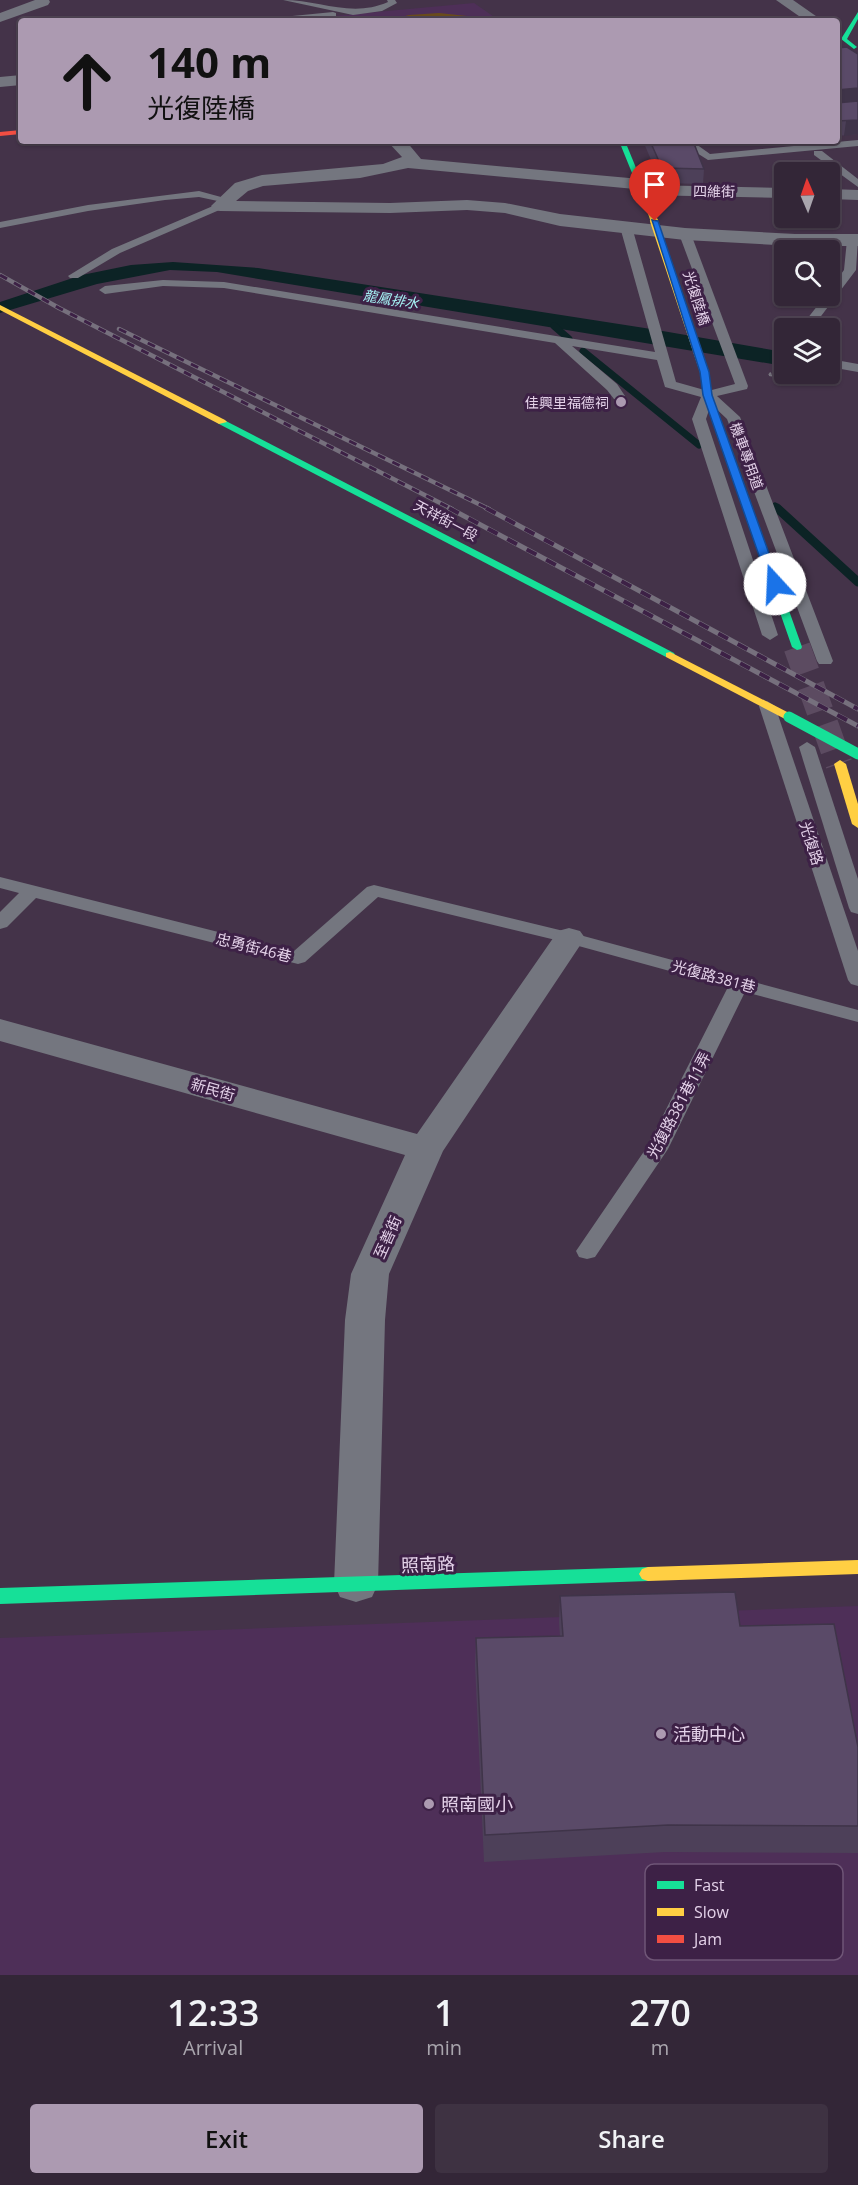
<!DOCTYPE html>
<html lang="en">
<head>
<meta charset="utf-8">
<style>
  :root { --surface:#332637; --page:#3e3242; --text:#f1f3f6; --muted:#a9a5ad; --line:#4e4352; --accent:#ac9ab1 }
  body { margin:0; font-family:"Open Sans","Noto Sans TC",sans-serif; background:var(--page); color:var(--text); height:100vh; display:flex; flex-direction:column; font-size:22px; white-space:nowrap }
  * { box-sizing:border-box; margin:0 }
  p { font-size:20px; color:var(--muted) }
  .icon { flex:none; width:33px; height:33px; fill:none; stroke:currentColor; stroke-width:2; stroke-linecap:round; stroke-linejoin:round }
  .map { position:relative; height:1975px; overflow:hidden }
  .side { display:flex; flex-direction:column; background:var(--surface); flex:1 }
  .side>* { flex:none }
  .guide { position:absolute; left:18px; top:18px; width:822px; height:126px; border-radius:6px; box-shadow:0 2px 4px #0004,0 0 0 2px var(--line); background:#ac9ab1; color:#111; overflow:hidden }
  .needle { width:39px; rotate:358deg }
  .tools { position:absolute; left:774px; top:162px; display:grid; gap:12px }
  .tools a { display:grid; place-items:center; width:66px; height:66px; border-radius:6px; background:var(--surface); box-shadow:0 2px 4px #0004,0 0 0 2px var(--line); font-size:30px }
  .pin { position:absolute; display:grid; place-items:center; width:51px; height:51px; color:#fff; margin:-62px -26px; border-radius:50% 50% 50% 0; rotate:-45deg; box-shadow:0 0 6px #0007 }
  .pin .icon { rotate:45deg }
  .me { position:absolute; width:66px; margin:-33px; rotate:340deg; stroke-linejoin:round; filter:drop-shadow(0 0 4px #0008) }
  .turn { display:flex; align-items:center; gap:21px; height:126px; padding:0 30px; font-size:27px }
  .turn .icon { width:78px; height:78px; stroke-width:2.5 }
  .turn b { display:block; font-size:42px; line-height:51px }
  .eta { display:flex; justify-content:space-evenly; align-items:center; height:102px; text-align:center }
  .eta b { font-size:36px; font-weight:600; line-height:42px }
  .button { display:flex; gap:12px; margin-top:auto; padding:12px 30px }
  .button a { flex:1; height:69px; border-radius:6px; background:var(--accent); color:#111; font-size:24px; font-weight:600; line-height:69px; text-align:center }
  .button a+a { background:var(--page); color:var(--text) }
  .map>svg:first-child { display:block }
  .built { fill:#4e2f58 }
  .green { fill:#694b1c }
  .water { fill:#0c2325 }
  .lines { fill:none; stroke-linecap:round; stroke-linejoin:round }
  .stream-far1 { stroke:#0c2325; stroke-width:7 }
  .stream { stroke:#0c2325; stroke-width:9 }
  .secondary-tunnel { stroke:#5c4b61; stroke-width:27; stroke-dasharray:27 14; stroke-linecap:butt }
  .path { stroke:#77747e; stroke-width:2; stroke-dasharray:3 3; stroke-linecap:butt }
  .lane { fill:#74767f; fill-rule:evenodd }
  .street { fill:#74767f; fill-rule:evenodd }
  .fast { fill:#16e098; fill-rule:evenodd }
  .slow { fill:#ffcf43; fill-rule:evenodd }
  .jam { fill:#f24e42; fill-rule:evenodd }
  .rail-far1-casing { stroke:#76707d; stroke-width:4.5 }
  .rail-casing { stroke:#76707d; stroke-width:5 }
  .rail-far1 { stroke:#3d2146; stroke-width:3; stroke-dasharray:8; stroke-linecap:butt }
  .rail { stroke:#3d2146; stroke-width:4; stroke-dasharray:11; stroke-linecap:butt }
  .fast-bridge { stroke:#16e098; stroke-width:11 }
  .slow-bridge-far1 { stroke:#ffcf43; stroke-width:7 }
  .slow-bridge { stroke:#ffcf43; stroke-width:8 }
  .wall { fill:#4d4059 }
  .shaded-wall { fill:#3f3449 }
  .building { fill:#5a4a68; stroke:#3f3449; stroke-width:1.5 }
  .route { fill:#1a73e8; stroke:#114b97; stroke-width:1.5 }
  .poi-dot { fill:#ac9ab1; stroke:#3d2146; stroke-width:2 }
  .labels { text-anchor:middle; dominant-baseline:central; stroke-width:6; stroke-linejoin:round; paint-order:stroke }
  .far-street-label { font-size:14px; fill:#e4d2e9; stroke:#3d2146 }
  .far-water-label { font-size:14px; font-style:italic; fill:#a6f4f6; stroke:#3d2146 }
  .far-poi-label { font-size:14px; fill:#e4d2e9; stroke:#3d2146; text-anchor:end }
  .street-label { font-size:15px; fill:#e4d2e9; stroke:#3d2146 }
  .near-street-label { font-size:18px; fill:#e4d2e9; stroke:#3d2146 }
  .near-poi-label { font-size:18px; fill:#e4d2e9; stroke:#3d2146; text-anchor:start }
  .key { fill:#3d2146; stroke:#6f5677; stroke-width:1.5 }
  .key-label { font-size:16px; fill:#e4d2e9 }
</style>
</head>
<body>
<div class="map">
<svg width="858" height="1975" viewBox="0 0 858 1975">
  <rect width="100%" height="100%" fill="#443349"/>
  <g class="built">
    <polygon points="474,3 500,21 279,21"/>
    <polygon points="858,1606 858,1975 0,1975 0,1638"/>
  </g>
  <polygon class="green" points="439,13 467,16 483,21 387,21 409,15"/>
  <polygon class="water" points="173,262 258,268 651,329 784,352 784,366 217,272 170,270 97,284 0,313 0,302 82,275 131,265"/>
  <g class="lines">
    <g class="stream-far1">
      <polyline points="554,326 569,339"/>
      <polyline points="583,351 699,445"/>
      <polyline points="775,506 779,509"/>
    </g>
    <polyline class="stream" points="777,508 858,582"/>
    <polyline class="secondary-tunnel" points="797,647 839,764"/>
    <g class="path">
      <polyline points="769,375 824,384"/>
      <polyline points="769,375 784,356"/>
    </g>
    <g class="lane">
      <path d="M 283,0 C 320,0 352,18 388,2 L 387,0 L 395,0 L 397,3 L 382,11 L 353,15 Z"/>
      <polygon points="333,12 336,13 336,17 298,21 268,21 272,18"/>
      <polygon points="858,140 858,146 708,160 689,148 666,141 696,144 710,154 804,145 800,141 811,141 815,144"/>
      <polygon points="814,151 822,151 858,179 858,187 814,155"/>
      <polygon points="199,191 232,200 227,203 199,197 165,200 88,211 0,228 0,222 88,205"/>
      <polygon points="220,203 224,204 224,208 120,253 78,278 70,278 68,276 112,249"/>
      <polygon points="626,224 632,227 676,382 708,391 735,384 679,234 685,231 691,234 748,386 747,389 717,396 740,417 833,661 831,664 819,664 817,661 727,419 711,404 706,419 778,635 770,640 762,635 692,419 701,397 665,387 657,360 572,346 617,384 625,396 619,400 614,399 607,390 555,343 224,288 163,286 105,294 99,290 105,286 163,280 224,282 655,352 620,227"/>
      <polygon points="853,237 858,239 856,270 812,328 800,328 825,296 830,296 830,289 844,270 847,240"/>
      <polygon points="830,359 858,364 858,372 830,367"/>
      <polygon points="767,701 775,706 858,951 858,986 851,984 848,980 759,706"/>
      <polygon points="807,742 815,747 858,879 858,914 851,912 849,908 799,747"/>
      <polygon points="0,877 294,951 367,887 374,885 576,934 858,1010 858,1022 745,992 668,1149 595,1257 587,1259 579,1257 576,1251 647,1147 728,987 564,942 378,897 305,962 298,964 36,898 7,927 0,929 0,912 19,893 0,888"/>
    </g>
    <g class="street">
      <polygon points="35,0 49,0 50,2 48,5 0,22 0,13"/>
      <polygon points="776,0 793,0 823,21 806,21"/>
      <polygon points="21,75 21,85 0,87 0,77"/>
      <polygon points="387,141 406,141 421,159 640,179 646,180 648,185 784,188 784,198 643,195 637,194 635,189 408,168 360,178 263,186 248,191 236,201 390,203 467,200 505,203 560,214 685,228 795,234 858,234 858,246 795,246 685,240 560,226 505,213 467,210 390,213 220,211 214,210 211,206 235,183 262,175 383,164 402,157"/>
      <polygon points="830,189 858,190 858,200 830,199"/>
      <polygon points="569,928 580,931 585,938 443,1151 389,1274 385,1320 378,1584 372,1597 356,1602 340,1597 334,1584 345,1320 351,1274 405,1155 0,1041 0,1019 417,1134 558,931"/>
    </g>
    <g class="fast">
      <polygon points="858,12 858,19 847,39 857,47 854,49 841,39"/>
      <polygon points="619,141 625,141 650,202 643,200"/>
      <polygon points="704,369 708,372 712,395 802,647 801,649 797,650 792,647 704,395 700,372"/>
      <polygon points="222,419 674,653 675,655 674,657 666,657 219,424 217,422"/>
      <polygon points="648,1567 654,1569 657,1574 654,1579 648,1581 0,1604 0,1588"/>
    </g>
    <g class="slow">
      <polygon points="0,305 225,420 227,422 219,424 0,310"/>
      <polygon points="670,652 793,715 795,717 793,719 785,719 666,657 666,653"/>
      <polygon points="840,760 846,764 858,804 858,828 852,824 834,764"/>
      <polygon points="858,1560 858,1574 648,1581 642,1579 639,1574 642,1569 648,1567"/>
    </g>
    <polygon class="jam" points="21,130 21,134 0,136 0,132"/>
    <defs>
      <g id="rail-far1">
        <polyline points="0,275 59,308 452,509"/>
        <polyline points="119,329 489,509"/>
      </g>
      <g id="rail">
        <polyline points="449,508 858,726"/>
        <polyline points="486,508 858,709"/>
      </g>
    </defs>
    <use href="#rail-far1" class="rail-far1-casing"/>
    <use href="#rail" class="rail-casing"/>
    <use href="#rail-far1" class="rail-far1"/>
    <use href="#rail" class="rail"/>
    <polyline class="fast-bridge" points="789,717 858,754"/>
    <polyline class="slow-bridge-far1" points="647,200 655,223"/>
    <polyline class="slow-bridge" points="654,221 704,372"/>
  </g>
  <g class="wall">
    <polygon points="837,48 858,134 837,136"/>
    <polygon points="643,141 693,141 704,169 703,184 661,183"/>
    <polygon points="560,1596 740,1626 858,1747 858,1853 665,1852 484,1862 475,1665 476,1638 560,1636 559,1623"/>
  </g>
  <g class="shaded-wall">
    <polygon points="858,88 858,102 837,104 837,90"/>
    <polygon points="858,120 858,134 844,136 846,121"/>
  </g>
  <g class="building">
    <polygon points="847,47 858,54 858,88 837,90 837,48"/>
    <polygon points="837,99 837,103 858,101 858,120 837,121"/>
    <polygon points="650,141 693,141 704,169 662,168"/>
    <polygon points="735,1592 740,1626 834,1624 858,1747 858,1826 668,1825 485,1835 476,1638 563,1636 560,1596"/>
  </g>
  <polygon class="route" points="652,220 658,221 709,372 712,395 780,584 778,586 769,584 703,395 700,372"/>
  <g class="poi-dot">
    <circle cx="621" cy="402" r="6"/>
    <circle cx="661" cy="1734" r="6"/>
    <circle cx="429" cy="1804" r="6"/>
  </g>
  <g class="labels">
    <g class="far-street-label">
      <text transform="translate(714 191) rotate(1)">四維街</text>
      <text transform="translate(697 298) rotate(72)">光復陸橋</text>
      <text transform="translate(747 456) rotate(70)">機車專用道</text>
      <text transform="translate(446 520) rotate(28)">天祥街一段</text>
    </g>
    <g class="far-water-label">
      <text transform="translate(391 299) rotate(9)">龍鳳排水</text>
    </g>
    <g class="far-poi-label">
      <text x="609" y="402">佳興里福德祠</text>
    </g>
    <g class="street-label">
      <text transform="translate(812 843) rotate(72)">光復路</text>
      <text transform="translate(254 947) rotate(14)">忠勇街46巷</text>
      <text transform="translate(714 976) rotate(15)">光復路381巷</text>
      <text transform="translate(213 1089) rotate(16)">新民街</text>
      <text transform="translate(678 1105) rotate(-62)">光復路381巷11弄</text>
      <text transform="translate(387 1237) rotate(-66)">至善街</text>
    </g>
    <g class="near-street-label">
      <text transform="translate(428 1564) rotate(-2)">照南路</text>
    </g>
    <g class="near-poi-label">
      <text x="673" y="1734">活動中心</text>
      <text x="441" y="1804">照南國小</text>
    </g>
  </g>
  <rect x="645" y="1864" width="198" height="96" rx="9" class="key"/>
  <rect x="657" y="1881" width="27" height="8" fill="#16e098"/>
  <rect x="657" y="1908" width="27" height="8" fill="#ffcf43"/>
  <rect x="657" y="1935" width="27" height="8" fill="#f24e42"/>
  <g class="key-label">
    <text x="694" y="1891">Fast</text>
    <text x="694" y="1918">Slow</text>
    <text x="694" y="1945">Jam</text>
  </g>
</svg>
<div class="tools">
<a><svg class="needle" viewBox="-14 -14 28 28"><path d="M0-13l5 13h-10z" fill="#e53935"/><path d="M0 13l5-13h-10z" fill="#a9a5ad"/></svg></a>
<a><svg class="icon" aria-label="search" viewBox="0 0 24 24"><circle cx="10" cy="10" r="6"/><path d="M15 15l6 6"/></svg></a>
<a><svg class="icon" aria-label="layers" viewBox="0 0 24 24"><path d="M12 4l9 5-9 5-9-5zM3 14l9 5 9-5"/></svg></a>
</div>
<div class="pin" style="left:655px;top:221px;background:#d93025"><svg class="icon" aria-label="arrive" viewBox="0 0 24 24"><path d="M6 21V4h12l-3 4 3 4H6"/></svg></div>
<svg class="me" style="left:775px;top:584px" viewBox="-20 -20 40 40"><circle r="19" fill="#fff"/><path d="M0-13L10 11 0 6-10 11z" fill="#1a73e8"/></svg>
<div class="guide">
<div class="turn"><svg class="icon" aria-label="ahead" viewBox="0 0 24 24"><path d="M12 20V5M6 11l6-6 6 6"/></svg><div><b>140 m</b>光復陸橋</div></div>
</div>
</div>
<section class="side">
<div class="eta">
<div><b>12:33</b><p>Arrival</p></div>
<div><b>1</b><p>min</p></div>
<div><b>270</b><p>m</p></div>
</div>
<div class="button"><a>Exit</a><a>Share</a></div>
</section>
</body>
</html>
